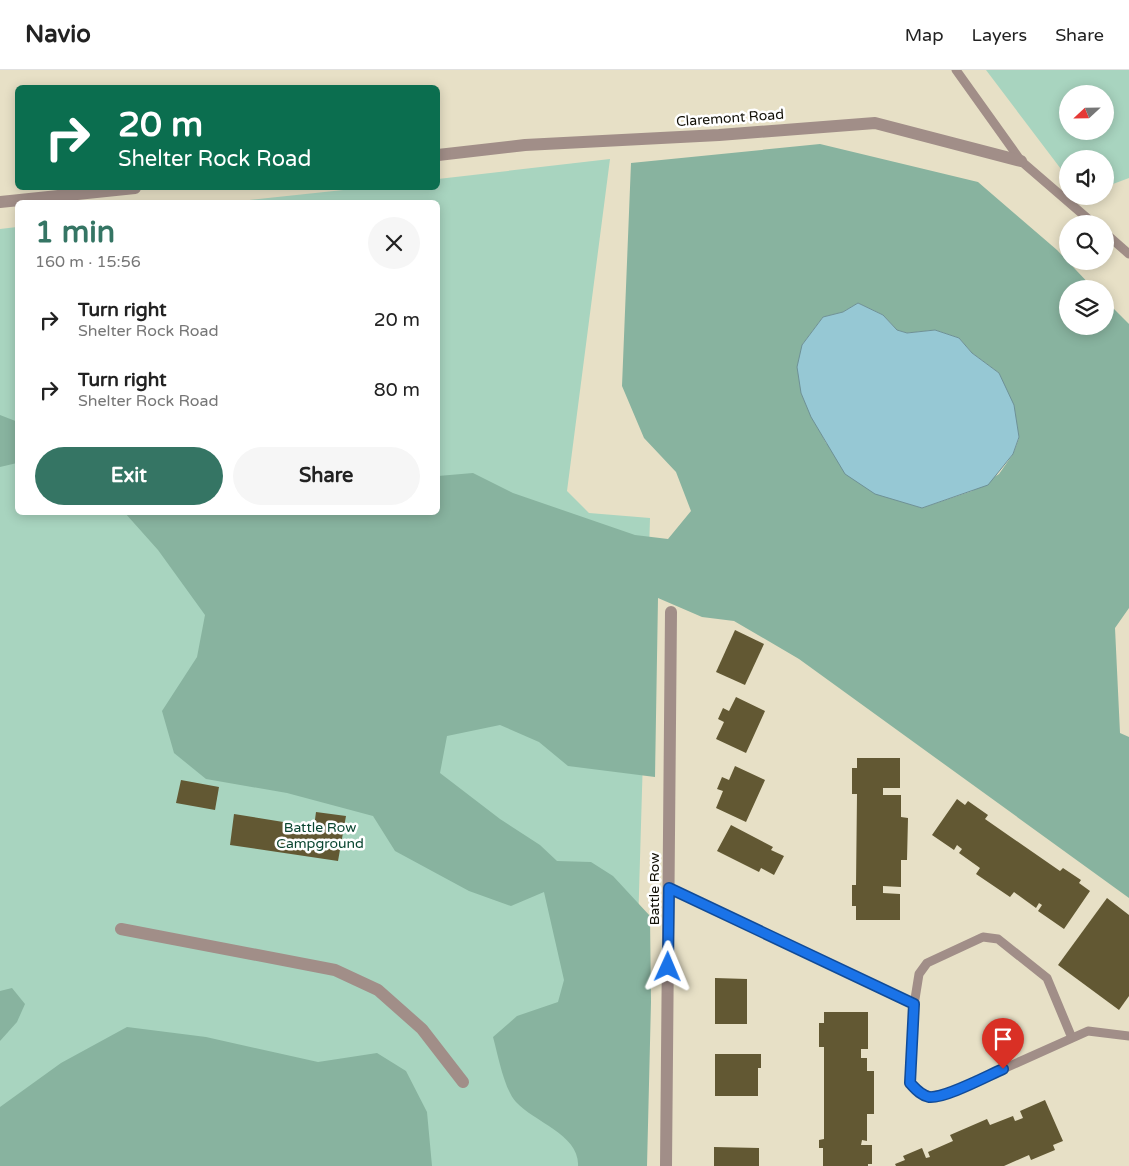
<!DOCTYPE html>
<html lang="en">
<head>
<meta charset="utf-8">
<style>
  :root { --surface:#fff; --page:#f6f6f6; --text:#222; --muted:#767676; --line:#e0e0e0; --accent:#357564 }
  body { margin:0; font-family:"Varela Round",sans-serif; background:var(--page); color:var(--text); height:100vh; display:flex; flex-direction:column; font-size:19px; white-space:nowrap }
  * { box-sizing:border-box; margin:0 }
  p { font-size:16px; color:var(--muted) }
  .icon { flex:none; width:28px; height:28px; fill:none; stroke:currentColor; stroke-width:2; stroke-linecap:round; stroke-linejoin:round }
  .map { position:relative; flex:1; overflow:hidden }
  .details { position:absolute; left:15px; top:130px; width:425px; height:315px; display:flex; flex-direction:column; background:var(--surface); border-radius:8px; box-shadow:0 2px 12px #0003 }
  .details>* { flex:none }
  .top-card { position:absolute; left:15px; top:15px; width:425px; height:105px; border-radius:8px; box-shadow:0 2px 12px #0003; background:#0b6e4f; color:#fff; overflow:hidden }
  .needle { width:32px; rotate:248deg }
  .fabs { position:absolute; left:1059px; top:15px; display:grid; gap:10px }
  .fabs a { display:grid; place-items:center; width:55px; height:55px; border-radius:50%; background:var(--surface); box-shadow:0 2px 12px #0003; font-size:25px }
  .pin { position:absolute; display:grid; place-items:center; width:42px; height:42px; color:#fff; margin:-51px -21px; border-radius:50% 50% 50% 0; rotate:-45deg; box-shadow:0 0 5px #0007 }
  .pin .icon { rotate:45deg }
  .me { position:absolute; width:55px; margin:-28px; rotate:1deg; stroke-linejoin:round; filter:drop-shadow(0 0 4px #0008) }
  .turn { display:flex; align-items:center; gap:18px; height:105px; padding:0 20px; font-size:22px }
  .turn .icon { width:65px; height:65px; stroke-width:2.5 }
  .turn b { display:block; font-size:35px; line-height:42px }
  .round { display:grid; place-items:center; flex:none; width:52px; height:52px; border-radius:26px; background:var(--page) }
  .headline { display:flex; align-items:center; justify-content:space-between; height:85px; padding:0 20px }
  h1 { font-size:30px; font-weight:800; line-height:38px; color:var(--accent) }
  .action { display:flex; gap:10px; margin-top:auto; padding:10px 20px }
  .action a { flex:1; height:58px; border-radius:30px; background:var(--accent); color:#fff; font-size:20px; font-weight:800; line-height:58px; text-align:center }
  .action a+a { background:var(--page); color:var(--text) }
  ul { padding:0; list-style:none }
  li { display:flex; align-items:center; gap:15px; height:70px; padding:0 20px }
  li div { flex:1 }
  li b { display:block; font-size:19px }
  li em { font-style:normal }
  header { display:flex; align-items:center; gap:30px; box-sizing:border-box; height:70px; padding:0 25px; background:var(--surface); border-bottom:1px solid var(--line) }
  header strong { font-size:24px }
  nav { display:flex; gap:28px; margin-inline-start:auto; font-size:18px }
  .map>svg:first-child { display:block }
  .green { fill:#a8d4bf; fill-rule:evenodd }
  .forest { fill:#88b39f; fill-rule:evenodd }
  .water { fill:#96c8d4; stroke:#6e9196 }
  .building { fill:#625833 }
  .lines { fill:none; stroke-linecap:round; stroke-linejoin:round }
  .lane { stroke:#a18e88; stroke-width:9 }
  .street { stroke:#a18e88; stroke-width:12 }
  .route-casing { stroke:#114b97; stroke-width:12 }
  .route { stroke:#1a73e8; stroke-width:9 }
  .labels { text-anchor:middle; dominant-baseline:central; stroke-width:5; stroke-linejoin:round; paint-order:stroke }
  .street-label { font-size:14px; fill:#121007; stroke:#fff }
  .park-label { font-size:14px; fill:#0a4530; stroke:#fff }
</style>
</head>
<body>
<header>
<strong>Navio</strong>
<nav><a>Map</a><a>Layers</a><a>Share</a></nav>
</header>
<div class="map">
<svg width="1129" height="1096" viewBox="0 0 1129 1096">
  <rect width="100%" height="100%" fill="#e7e0c6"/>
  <g class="green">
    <path d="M 986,0 L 1129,0 L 1129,108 L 1105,117 L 1105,89 L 1068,89 L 1067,107 ZM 1068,24 L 1105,24 L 1105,61 L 1068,61 Z"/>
    <polygon points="610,89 567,421 589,443 650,448 631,1096 0,1096 0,159 17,157 18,442 438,442 438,132 231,132 362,118 438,118 438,109"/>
  </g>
  <g class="forest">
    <path d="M 820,74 L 978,112 L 1057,180 L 1094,219 L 1068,219 L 1068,256 L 1105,256 L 1105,230 L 1129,254 L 1129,538 L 1115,558 L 1120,663 L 1129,667 L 1129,828 L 799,589 L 734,551 L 702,547 L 658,528 L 655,707 L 568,696 L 539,672 L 500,655 L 447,666 L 440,703 L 500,749 L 540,775 L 557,791 L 591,792 L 613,806 L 650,846 L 651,932 L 647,1096 L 578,1096 C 580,1065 534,1052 516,1032 C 504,1019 498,985 493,967 L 517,946 L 558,932 L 564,910 L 544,822 L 511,836 L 469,821 L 395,781 L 373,746 L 287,723 L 206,709 L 174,683 L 162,641 L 197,587 L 205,545 L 158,480 L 125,443 L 438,442 L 438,406 L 473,403 L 513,423 L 635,465 L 668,469 L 691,441 L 676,402 L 644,368 L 622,316 L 631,93 ZM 858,233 L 883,245 L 897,260 L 907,263 L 935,260 L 959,268 L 972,283 L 999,303 L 1019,368 L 1013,384 L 999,404 L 972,421 L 922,438 L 900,431 L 826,373 L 801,323 L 802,275 L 823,247 L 843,242 Z"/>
    <polygon points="0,345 18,352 17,393 0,397"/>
    <polygon points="12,918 25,934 17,952 0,971 0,921"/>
    <polygon points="127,957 206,967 318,992 377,983 406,1001 427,1042 432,1096 0,1096 0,1037 61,993"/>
  </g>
  <polygon class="water" points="858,233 883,245 897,260 907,263 935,260 959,268 972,283 999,303 1014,335 1019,367 1013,384 988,415 922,438 875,424 845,404 811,347 801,323 797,297 802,275 823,247 843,242"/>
  <g class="building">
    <polygon points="735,560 764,574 745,615 716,602"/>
    <polygon points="736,627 765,641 746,683 716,669 724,652 718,649 723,638 729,641"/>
    <polygon points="857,688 900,688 900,718 883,718 883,725 901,725 901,747 908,748 907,790 901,790 901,817 883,816 883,823 900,824 900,850 856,850 856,836 852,836 852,815 856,815 857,724 852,724 852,698 857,698"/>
    <polygon points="735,696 765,710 746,752 716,738 723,721 717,719 722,707 729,710"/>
    <polygon points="181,710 219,717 215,740 176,733"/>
    <polygon points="957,729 965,735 968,731 988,745 985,749 1060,801 1063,798 1081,810 1079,813 1090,821 1064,859 1038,841 1042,835 1039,833 1036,838 1014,822 1010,827 976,804 980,798 959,783 962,779 957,775 954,780 932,765"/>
    <polygon points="316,742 346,746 338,791 230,775 234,744 314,757"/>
    <polygon points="731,755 773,777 771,780 784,786 774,805 761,798 759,802 717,781"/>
    <polygon points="1107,828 1129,845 1129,926 1119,940 1058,895"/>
    <polygon points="715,908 747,909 747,954 715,954"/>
    <polygon points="824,942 868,942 868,979 861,979 861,988 867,988 867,1001 874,1001 874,1044 867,1044 867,1071 862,1070 861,1075 872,1075 872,1094 868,1094 868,1096 823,1096 823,1078 819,1078 819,1070 824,1069 824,977 819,977 819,953 824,953"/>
    <polygon points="715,984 761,984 761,998 758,998 758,1026 715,1026"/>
    <polygon points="1045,1030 1063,1071 1053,1075 1055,1080 1031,1090 1029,1085 1004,1096 896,1096 895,1094 905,1090 903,1086 922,1078 926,1088 930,1087 928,1082 953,1071 950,1065 987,1049 990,1055 1013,1046 1015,1051 1023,1048 1020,1041"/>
    <polygon points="714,1077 759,1078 759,1096 714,1096"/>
  </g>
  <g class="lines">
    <g class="lane">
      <polyline points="956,0 1021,91 1094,154"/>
      <polyline points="1105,163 1129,184"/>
      <polyline points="669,818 914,935"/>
      <path d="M 1072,968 L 1047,908 L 998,869 L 983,867 L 927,893 L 919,904 L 914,935 L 909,1013 C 926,1029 930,1027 952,1022 L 1088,961 L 1129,966"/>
    </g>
    <g class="street">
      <polyline points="438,85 525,75 719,65 875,53 1021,91"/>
      <polyline points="0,132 135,118"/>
      <polyline points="121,859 335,900 378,920 422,959 463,1012"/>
      <polyline points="666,1096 671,542"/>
    </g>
  </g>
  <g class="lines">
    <defs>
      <path id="route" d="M 668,897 L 669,818 L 914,934 L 910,1013 C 915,1018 920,1025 929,1027 C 944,1029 987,1006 1003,999"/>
    </defs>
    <use href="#route" class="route-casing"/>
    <use href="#route" class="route"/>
  </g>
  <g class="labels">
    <g class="street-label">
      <text transform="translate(730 48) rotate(-4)">Claremont Road</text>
      <text transform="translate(654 819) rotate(-90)">Battle Row</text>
    </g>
    <g class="park-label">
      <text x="320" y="757">Battle Row<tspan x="320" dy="16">Campground</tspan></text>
    </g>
  </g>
</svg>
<div class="fabs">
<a><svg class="needle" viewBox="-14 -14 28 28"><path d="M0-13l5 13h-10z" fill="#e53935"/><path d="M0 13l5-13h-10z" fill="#767676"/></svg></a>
<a><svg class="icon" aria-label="sound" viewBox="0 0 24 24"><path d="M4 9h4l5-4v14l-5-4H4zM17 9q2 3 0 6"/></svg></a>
<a><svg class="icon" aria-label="search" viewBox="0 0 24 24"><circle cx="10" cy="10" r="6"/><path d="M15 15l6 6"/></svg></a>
<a><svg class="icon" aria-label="layers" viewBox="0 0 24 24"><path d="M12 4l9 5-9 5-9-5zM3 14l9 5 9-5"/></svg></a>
</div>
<div class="pin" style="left:1003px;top:999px;background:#d93025"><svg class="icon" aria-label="arrive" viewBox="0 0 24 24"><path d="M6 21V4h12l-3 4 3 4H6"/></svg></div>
<svg class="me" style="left:668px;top:897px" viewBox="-20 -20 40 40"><path d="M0-17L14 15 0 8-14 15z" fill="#1a73e8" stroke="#fff" stroke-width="4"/></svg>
<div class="top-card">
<div class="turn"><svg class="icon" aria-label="right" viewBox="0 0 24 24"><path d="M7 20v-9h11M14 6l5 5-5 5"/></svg><div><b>20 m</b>Shelter Rock Road</div></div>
</div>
<section class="details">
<div class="headline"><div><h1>1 min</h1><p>160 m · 15:56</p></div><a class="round"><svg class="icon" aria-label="close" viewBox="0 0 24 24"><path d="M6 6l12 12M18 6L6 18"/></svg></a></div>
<ul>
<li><svg class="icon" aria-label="right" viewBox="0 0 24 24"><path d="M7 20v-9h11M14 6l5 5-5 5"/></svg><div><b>Turn right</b><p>Shelter Rock Road</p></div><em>20 m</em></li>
<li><svg class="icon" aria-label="right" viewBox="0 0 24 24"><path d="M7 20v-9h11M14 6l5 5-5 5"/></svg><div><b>Turn right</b><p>Shelter Rock Road</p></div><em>80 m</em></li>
</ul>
<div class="action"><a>Exit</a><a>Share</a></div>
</section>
</div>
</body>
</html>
